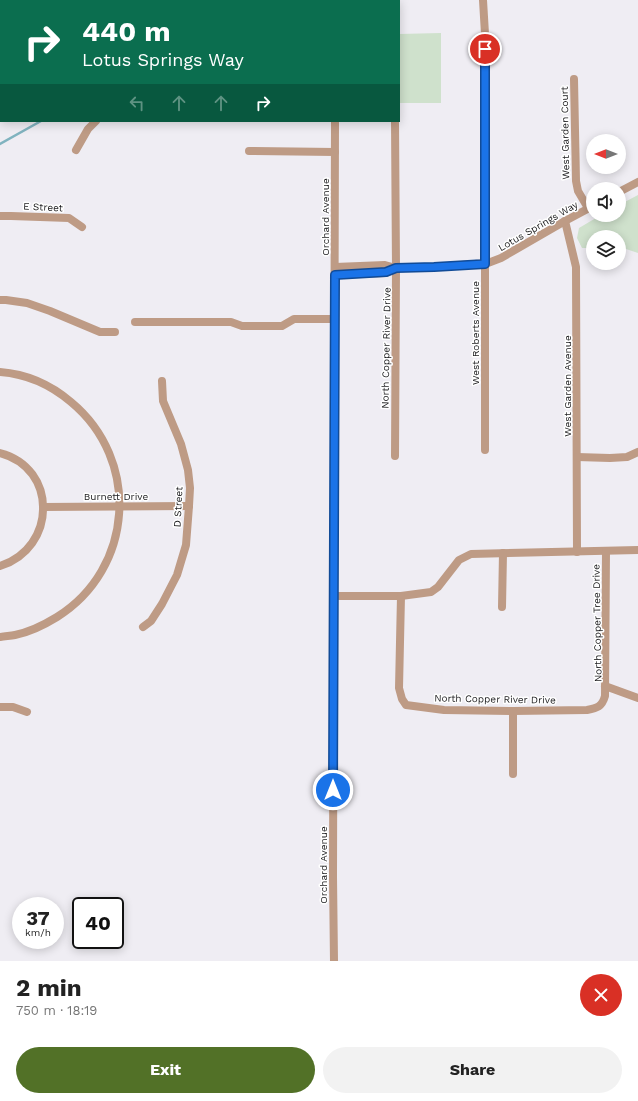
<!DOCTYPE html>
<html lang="en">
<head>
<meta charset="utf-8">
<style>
  :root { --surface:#fff; --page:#f2f2f2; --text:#222; --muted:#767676; --accent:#527127 }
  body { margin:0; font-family:"Work Sans",sans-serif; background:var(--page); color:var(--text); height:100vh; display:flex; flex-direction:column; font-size:15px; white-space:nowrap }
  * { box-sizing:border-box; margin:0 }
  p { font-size:13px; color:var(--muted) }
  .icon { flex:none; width:22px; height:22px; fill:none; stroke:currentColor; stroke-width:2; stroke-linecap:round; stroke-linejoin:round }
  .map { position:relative; height:961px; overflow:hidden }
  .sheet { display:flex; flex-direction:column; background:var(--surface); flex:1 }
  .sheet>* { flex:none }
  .hud { position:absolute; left:0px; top:0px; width:400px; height:122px; box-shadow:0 2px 10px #0003; background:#0b6e4f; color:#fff; overflow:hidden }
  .needle { width:26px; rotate:270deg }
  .tools { position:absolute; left:586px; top:134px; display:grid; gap:8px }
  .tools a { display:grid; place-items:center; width:40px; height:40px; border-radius:50%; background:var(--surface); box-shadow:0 2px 10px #0003; font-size:20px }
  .speed { position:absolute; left:12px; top:897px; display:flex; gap:8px; font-size:20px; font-weight:700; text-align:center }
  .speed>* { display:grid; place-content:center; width:52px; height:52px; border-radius:50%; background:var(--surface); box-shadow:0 2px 10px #0003; line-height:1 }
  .speed small { font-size:10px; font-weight:400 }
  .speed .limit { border:2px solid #111; border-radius:6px; background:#fff; color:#111 }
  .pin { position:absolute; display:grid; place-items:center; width:34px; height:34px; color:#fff; margin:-17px; border:2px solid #fff; border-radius:50%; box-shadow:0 1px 4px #0007 }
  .me { position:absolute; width:44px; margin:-22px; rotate:0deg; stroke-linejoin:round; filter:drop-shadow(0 0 3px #0008) }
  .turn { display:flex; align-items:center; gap:14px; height:84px; padding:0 16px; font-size:18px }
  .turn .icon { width:52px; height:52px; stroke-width:2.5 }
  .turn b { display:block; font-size:28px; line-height:34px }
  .lanes { display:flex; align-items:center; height:38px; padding:0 16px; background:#0003; justify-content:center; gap:20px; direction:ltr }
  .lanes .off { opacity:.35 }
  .round { display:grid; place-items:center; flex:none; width:42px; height:42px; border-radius:21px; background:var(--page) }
  .head { display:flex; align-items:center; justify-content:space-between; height:68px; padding:0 16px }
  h1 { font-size:24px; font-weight:700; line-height:30px }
  .cta { display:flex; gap:8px; margin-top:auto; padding:8px 16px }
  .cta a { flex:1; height:46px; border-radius:24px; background:var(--accent); color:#fff; font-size:16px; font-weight:700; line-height:46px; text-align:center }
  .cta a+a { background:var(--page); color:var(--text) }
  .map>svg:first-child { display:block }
  .green { fill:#cfe1cc }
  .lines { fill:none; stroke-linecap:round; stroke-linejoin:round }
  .stream { stroke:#80b3bf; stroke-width:2.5 }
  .minor { stroke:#be9b85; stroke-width:8 }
  .route-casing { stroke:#114b97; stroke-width:10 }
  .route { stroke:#1a73e8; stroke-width:7 }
  .labels { text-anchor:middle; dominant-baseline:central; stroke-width:3; stroke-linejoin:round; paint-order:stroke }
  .street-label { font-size:10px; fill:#202022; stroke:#fff }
</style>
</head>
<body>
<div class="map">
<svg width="638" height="961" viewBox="0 0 638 961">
  <rect width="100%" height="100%" fill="#efedf3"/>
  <g class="green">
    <polygon points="441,33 441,103 399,103 399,34"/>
    <polygon points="638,195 638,253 623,248 619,248 619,237 593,237 593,248 582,248 577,238 579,228 601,215 619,215 619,205"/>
  </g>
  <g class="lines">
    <g class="stream">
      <polyline points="249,1 251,0"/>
      <polyline points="0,144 41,121"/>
    </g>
    <g class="minor">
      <polyline points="335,0 335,1"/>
      <polyline points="483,0 485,34 485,450"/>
      <polyline points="105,1 107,0"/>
      <polyline points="0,3 1,3"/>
      <polyline points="574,79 576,181 578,191 588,208"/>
      <polyline points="0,92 1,92"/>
      <polyline points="395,121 396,268 395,456"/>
      <polyline points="76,150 88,129 96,121"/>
      <polyline points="249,151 335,152"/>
      <polyline points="619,192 638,182"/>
      <polyline points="0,216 11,216 69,218 82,227"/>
      <polyline points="565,221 576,267 577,552"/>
      <polyline points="335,267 385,265 396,268 434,267 488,263 501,258 565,221 593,206"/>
      <polyline points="335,275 386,273 396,268"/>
      <polyline points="0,300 6,300 27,303 50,311 100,332 115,332"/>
      <polyline points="135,322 231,322 242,326 282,326 294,319 335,319"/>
      <path d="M 0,372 C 27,374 51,385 71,402 C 141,460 134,569 57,617 C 44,625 30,632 15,635 C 10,636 5,636 0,637"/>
      <path d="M 0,453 C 58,468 57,548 0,566"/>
      <polyline points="577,457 610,458 627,457 638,452"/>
      <polyline points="43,507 189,506"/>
      <polyline points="334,596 401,596 431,592 438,587 459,560 471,554 638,550"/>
      <path d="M 401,596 L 399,688 L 402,699 L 406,705 L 444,710 L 513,711 L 587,710 C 597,708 602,707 605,696 L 606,551"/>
      <polyline points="502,607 503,553"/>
      <polyline points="143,627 151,621 162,604 177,575 186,545 189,506 190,488 188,470 181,444 163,401 162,381"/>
      <polyline points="605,686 638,698"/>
      <polyline points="0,707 13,707 27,712"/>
      <polyline points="513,711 513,774"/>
      <polyline points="334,961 333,877 335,121"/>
    </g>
  </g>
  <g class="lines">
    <defs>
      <polyline id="route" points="333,790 335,275 386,272 396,268 434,267 485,264 485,49"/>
    </defs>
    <use href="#route" class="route-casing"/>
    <use href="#route" class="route"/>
  </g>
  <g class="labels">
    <g class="street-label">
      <text transform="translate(565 133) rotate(-91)">West Garden Court</text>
      <text transform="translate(43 207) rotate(3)">E Street</text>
      <text transform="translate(325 217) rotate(-90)">Orchard Avenue</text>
      <text transform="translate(538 226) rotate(-30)">Lotus Springs Way</text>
      <text transform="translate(475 333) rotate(-90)">West Roberts Avenue</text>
      <text transform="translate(386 348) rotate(-89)">North Copper River Drive</text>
      <text transform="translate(567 386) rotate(-90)">West Garden Avenue</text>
      <text x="116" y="496">Burnett Drive</text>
      <text transform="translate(178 507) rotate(-87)">D Street</text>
      <text transform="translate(597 623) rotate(-91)">North Copper Tree Drive</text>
      <text transform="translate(495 699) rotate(1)">North Copper River Drive</text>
      <text transform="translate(323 865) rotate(-90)">Orchard Avenue</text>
    </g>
  </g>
</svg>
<div class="tools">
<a><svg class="needle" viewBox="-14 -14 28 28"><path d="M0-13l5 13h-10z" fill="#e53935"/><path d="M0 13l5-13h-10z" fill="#767676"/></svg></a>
<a><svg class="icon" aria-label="sound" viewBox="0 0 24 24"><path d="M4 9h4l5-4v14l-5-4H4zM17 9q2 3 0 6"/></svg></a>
<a><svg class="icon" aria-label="layers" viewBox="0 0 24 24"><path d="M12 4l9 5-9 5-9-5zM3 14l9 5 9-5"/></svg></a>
</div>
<div class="speed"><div>37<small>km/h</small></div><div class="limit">40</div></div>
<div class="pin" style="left:485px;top:49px;background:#d93025"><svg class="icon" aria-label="arrive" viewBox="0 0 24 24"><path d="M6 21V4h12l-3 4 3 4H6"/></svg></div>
<svg class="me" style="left:333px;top:790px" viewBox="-20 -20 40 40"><circle r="17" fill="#1a73e8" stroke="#fff" stroke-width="3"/><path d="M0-11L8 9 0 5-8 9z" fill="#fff"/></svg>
<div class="hud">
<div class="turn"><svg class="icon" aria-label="right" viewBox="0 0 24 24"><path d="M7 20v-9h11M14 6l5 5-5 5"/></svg><div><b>440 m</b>Lotus Springs Way</div></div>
<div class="lanes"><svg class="icon off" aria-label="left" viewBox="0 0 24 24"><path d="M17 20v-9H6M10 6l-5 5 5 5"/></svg><svg class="icon off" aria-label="ahead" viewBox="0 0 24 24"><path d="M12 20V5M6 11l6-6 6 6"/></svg><svg class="icon off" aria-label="ahead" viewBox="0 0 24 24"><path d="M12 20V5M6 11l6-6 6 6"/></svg><svg class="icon" aria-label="right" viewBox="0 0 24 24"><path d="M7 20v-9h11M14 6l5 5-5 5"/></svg></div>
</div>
</div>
<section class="sheet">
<div class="head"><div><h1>2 min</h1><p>750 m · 18:19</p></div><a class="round" style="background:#d93025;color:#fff"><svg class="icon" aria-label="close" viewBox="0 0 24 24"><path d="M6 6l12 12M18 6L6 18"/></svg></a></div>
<div class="cta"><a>Exit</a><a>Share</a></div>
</section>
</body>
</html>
